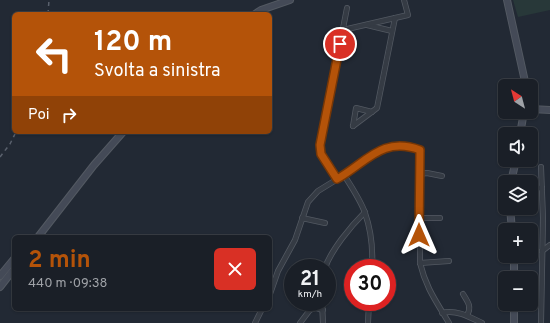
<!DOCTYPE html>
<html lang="it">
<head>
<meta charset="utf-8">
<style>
  :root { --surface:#1a1f27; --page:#272c33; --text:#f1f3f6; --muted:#9fa2a7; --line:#383d44; --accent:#b45309 }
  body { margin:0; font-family:Overpass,sans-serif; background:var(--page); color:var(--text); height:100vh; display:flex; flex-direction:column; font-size:15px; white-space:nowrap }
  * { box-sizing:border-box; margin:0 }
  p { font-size:13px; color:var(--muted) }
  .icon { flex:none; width:22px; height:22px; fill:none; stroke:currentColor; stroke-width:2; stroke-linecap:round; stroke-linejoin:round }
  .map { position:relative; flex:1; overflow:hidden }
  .details { position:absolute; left:12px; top:235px; width:260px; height:76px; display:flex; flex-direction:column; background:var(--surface); border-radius:6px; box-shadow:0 1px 3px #0004,0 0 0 1px var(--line) }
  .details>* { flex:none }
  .top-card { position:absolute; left:12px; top:12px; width:260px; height:122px; border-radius:6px; box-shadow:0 1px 3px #0004,0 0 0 1px var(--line); background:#b45309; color:#fff; overflow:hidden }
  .needle { width:26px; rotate:324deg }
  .buttons { position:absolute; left:498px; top:79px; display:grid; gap:8px }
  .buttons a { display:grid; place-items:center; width:40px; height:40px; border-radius:6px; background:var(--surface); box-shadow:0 1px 3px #0004,0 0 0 1px var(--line); font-size:20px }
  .speed { position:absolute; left:284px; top:259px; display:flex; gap:8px; font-size:20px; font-weight:700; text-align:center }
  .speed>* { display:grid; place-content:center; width:52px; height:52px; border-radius:50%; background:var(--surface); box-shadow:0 1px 3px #0004,0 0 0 1px var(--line); line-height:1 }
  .speed small { font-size:10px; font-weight:400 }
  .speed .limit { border:6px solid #d22; background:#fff; color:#111 }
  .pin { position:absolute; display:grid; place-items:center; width:34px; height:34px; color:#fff; margin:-17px; border:2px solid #fff; border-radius:50%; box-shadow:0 1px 4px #0007 }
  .me { position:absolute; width:44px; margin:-22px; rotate:0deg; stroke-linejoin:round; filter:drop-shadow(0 0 3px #0008) }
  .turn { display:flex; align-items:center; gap:14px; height:84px; padding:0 16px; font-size:18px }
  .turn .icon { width:52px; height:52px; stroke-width:2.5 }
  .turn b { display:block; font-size:28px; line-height:34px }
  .then { display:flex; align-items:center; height:38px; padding:0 16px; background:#0003; gap:8px; font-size:15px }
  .round { display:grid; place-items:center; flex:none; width:42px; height:42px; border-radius:6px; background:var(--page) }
  .overview { display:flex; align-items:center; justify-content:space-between; height:68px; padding:0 16px }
  h1 { font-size:24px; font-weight:700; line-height:30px; color:var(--accent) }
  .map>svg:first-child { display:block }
  .green { fill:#283839 }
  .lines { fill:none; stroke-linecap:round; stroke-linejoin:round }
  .street-casing { stroke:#535962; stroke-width:6 }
  .secondary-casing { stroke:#535962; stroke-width:8 }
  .street { stroke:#353b44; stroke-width:4.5 }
  .secondary { stroke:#444a57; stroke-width:6 }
  .rail { stroke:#5a616d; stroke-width:1.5; stroke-dasharray:4 4; stroke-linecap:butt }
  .route-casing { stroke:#753606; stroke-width:10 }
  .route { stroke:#b45309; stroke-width:7 }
</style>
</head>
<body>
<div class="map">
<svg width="550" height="323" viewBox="0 0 550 323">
  <rect width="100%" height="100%" fill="#222934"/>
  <polygon class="green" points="513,0 550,0 550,10 518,17"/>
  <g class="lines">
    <defs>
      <g id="street">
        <polyline points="367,25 392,31"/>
        <polyline points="343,30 408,15 404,0"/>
        <polyline points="353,126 377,108 395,18"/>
        <polyline points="353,126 356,108 372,112"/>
        <polyline points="420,174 427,173 442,176"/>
        <path d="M 344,175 C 351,186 361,201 365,213 C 371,230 373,250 372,268"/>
        <polyline points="337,179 321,154 320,145 347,8"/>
        <polyline points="531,188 542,188"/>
        <polyline points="302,218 325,223"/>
        <polyline points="419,218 440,218"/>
        <polyline points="542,251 550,245"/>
        <polyline points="420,263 449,261"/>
        <path d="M 325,268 C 331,250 351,226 365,212"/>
        <path d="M 270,294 L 278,271 L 295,240 L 308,202 L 318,191 L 344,175 L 373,154 L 391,146 L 410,146 L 420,150 L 420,263 C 426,288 436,301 449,323"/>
        <path d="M 463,294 C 468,302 472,307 467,315"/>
        <polyline points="322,302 323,323"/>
        <polyline points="310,310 316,308 323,310"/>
        <path d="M 442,313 C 456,309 470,317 482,323"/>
        <polyline points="255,323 262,309"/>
        <polyline points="300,323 316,302"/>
        <polyline points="368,323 369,302"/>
        <polyline points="541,323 543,218 541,167"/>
      </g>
      <g id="secondary">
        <polyline points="507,0 526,86"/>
        <polyline points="255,14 261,10 290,0"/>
        <polyline points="531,109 550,110"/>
        <polyline points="520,134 524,112"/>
        <polyline points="511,182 516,160"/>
        <polyline points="510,208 512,230"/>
        <polyline points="38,237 94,165 123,132"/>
        <polyline points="514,256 514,278"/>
        <polyline points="0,276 14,259"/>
        <polyline points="0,287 14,269"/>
        <polyline points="514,323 514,304"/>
      </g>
    </defs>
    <use href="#street" class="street-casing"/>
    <use href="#secondary" class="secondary-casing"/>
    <use href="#street" class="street"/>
    <use href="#secondary" class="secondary"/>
    <g class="rail">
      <polyline points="48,14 49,0"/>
      <polyline points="0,157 10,144 16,132"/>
    </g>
  </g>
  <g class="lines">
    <defs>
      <path id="route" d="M 340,44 L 320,145 L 321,154 L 337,179 C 367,162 382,136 420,150 L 419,235"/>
    </defs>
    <use href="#route" class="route-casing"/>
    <use href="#route" class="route"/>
  </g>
</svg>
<div class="buttons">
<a><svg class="needle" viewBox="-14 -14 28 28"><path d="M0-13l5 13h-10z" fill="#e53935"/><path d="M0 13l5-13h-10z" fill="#9fa2a7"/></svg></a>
<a><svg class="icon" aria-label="sound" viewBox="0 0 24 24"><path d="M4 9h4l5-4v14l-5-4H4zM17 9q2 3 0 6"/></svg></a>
<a><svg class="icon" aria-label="layers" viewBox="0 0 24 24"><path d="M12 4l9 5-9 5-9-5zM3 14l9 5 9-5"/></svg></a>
<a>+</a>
<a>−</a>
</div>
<div class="speed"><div>21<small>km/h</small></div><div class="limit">30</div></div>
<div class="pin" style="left:340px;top:44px;background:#d93025"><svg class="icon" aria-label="arrive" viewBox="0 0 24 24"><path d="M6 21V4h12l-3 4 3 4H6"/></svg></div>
<svg class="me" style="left:419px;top:235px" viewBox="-20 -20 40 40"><path d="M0-17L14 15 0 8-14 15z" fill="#b45309" stroke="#fff" stroke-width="4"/></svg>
<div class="top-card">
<div class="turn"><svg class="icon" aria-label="left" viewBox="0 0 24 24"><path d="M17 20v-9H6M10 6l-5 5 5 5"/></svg><div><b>120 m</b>Svolta a sinistra</div></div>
<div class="then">Poi<svg class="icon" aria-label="right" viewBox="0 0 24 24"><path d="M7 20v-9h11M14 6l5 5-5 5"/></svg></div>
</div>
<section class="details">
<div class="overview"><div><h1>2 min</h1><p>440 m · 09:38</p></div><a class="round" style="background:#d93025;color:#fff"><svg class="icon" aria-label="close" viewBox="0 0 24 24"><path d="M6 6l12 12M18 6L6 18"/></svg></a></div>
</section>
</div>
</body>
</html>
